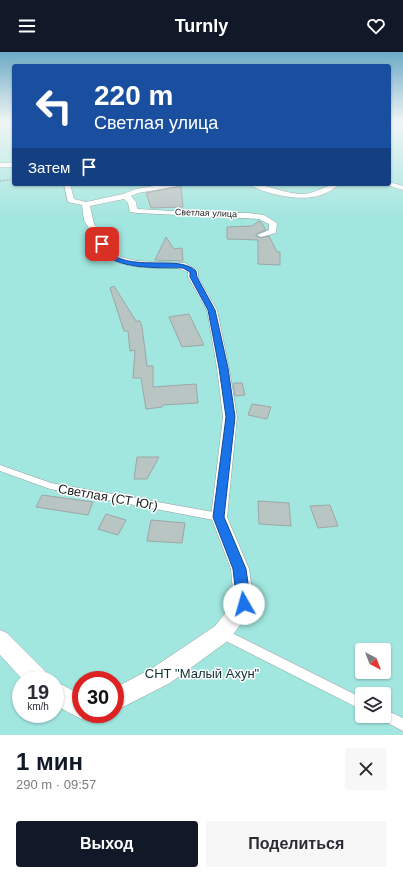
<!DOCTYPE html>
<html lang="ru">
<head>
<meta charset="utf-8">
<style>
  :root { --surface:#fff; --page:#f7f7f7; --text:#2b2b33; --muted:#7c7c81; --accent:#111827 }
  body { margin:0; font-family:Helvetica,sans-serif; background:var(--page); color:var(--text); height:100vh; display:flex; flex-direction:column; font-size:15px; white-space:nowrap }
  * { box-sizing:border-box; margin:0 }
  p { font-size:13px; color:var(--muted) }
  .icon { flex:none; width:22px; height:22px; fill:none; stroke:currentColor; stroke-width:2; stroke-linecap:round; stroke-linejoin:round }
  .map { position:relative; height:683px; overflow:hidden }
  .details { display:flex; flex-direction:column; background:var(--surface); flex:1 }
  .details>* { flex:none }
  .top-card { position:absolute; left:12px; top:12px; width:379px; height:122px; border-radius:4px; box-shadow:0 1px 3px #0004; background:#1a4fa0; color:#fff; overflow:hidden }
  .needle { width:26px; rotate:138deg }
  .tools { position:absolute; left:355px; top:591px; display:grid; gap:8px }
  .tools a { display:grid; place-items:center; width:36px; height:36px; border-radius:4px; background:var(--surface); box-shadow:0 1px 3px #0004; font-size:20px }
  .speed { position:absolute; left:12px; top:619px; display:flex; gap:8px; font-size:20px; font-weight:700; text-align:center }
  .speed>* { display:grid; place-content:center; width:52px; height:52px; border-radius:50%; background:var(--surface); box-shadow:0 1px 3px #0004; line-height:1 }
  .speed small { font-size:10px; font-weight:400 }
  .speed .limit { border:6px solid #d22; background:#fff; color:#111 }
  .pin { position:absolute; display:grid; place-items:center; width:34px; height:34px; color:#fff; margin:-17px; border-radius:8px; box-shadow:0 2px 6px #0006 }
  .me { position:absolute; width:44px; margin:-22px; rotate:353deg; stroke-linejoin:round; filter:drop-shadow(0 0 3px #0008) }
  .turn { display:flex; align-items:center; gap:14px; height:84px; padding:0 16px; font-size:18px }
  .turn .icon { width:52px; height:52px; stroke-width:2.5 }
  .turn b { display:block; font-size:28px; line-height:34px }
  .then { display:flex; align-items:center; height:38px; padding:0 16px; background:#0003; gap:8px; font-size:15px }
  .round { display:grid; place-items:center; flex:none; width:42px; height:42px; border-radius:4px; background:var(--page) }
  .headline { display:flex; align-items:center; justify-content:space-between; height:68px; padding:0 16px }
  h1 { font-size:24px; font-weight:700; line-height:30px; color:var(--accent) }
  .action { display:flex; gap:8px; margin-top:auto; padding:8px 16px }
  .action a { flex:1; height:46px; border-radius:4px; background:var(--accent); color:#fff; font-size:16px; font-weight:700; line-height:46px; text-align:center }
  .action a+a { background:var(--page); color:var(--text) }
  header { display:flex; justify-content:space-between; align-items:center; height:52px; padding:0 16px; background:var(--accent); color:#fff; font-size:18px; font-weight:700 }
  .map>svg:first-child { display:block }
  .green { fill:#a1e6df; fill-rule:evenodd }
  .building { fill:#b9c5c3; stroke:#9ca7a6 }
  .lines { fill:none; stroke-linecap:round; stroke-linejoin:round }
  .lane-casing { stroke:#949f9e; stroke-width:1 }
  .street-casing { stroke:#949f9e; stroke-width:1 }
  .path { stroke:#8f9897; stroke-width:1.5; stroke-dasharray:1.5 1.5; stroke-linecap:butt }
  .lane { fill:#fff; fill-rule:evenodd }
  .street { fill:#fff; fill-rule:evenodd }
  .route { fill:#1a73e8; stroke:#114b97 }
  .labels { text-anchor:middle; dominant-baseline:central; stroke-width:3; stroke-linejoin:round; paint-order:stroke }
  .far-street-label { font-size:9px; fill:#1a1f1e; stroke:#fff }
  .near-street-label { font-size:13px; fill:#1a1f1e; stroke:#fff }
  .near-park-label { font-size:13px; fill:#0c302e; stroke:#fff }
</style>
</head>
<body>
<header><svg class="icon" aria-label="menu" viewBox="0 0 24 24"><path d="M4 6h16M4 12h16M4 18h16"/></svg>Turnly<svg class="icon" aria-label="heart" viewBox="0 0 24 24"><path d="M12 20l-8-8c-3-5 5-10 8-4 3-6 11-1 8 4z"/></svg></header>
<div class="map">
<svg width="403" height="683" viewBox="0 0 403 683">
  <rect width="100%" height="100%" fill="#dde8e7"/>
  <path class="green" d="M 0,70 L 14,70 L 14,132 L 389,132 L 389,70 L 403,70 L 403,683 L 0,683 ZM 362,598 L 384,598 L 384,620 L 362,620 ZM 21,628 L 55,628 L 55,662 L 21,662 ZM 81,628 L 115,628 L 115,662 L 81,662 ZM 362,642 L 384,642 L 384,664 L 362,664 Z"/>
  <g class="building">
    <polygon points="181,134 183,155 151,156 146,141"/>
    <polygon points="259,169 261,170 266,178 256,182 256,184 261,186 269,184 277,200 280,200 280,213 258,212 258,188 227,187 227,175 252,174"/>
    <polygon points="166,185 174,197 182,196 183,209 155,208"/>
    <polygon points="114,234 136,269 140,269 142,275 147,314 153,314 153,335 196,332 198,351 162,353 162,355 146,357 141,326 133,326 135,298 130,299 128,279 124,279 110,236"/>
    <polygon points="189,262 204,293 182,295 169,265"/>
    <polygon points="233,331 242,331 245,343 235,344"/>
    <polygon points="252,352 271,355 267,367 248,363"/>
    <polygon points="137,405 159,405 147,427 134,427"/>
    <polygon points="42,443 93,450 88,463 36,455"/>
    <polygon points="258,449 289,451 291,474 259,472"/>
    <polygon points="330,453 338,474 318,476 310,454"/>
    <polygon points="106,462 126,468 118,483 98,477"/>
    <polygon points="151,468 185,471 182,491 147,489"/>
  </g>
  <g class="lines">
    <defs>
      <g id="lane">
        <polygon points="0,413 51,431 219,461 222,462 223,465 222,468 219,469 50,437 0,419"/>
        <polygon points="224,577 362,646 362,658 220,586 219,582 220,578"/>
        <polygon points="384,657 403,666 403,679 380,667 378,664 384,664"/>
      </g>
      <g id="street">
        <rect x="0" y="111" width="14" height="4"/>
        <polygon points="389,130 403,134 403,138 387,133 386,132 389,132"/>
        <path d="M 64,132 L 70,132 L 74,147 L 86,150 L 123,142 L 136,137 L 166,132 L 181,132 L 178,134 L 138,141 L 131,144 L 136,150 L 137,156 L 138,157 L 207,161 L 248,161 L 264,163 L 277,171 L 276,181 L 261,185 L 257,183 L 269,178 L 269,172 L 259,167 L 138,161 L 130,160 L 128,151 L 124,147 L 90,154 L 94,172 L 103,185 L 105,195 L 111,200 L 120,205 L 137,209 L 185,211 L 198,219 L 198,225 L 217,258 L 229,316 L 237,365 L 227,465 L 249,517 L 254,552 L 251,558 L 229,588 L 170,631 L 115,659 L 115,636 L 154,615 L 215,574 L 234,550 L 231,517 L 211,465 L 223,365 L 217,316 L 207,258 L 188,225 L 188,220 C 179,215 171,216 161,216 C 139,216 111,214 97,196 L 96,188 L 84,168 L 82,153 L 68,150 Z"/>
        <path d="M 250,132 C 268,132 284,142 304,142 C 317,141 327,132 339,132 C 321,151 290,147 267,140 C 261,138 254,136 250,132 Z"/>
        <polygon points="0,578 7,581 46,620 49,628 23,628 0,603"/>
        <polygon points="55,629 81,643 81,662 90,662 89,664 81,667 55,653"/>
      </g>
    </defs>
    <use href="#lane" class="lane-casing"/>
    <use href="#street" class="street-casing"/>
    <g class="path">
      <polyline points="0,129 14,127"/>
      <polyline points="43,132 58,134"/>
    </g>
    <use href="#lane" class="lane"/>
    <use href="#street" class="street"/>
  </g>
  <linearGradient id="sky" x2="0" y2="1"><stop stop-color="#6caac6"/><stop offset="0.42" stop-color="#f0f5f4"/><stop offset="1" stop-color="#f0f5f4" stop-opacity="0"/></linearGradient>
  <rect width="403" height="166" fill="url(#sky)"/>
  <path class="route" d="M 100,191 L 104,191 L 104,196 C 129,223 177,201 196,219 L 197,225 L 215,258 L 228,316 L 235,365 L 224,465 L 246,517 L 251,552 L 249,557 L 244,559 L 239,557 L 237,552 L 233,517 L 213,465 L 226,365 L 219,316 L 208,258 L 190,225 L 190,220 L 183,216 C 157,215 116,219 98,196 Z"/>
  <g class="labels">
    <g class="far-street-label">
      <text transform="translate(206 161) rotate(2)">Светлая улица</text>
    </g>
    <g class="near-street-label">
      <text transform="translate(108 445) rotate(10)">Светлая (СТ Юг)</text>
    </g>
    <g class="near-park-label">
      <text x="202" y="621">СНТ "Малый Ахун"</text>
    </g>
  </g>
</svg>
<div class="tools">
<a><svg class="needle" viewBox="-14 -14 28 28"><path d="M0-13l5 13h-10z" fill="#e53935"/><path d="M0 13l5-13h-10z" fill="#7c7c81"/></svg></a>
<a><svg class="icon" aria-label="layers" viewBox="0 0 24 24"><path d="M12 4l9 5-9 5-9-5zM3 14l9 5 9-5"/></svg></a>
</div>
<div class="speed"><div>19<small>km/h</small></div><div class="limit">30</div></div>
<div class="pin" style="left:102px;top:192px;background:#d93025"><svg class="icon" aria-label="arrive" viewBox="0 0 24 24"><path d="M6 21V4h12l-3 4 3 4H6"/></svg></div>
<svg class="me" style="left:244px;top:552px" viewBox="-20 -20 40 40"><circle r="19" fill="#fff"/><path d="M0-13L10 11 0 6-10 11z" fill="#1a73e8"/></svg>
<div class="top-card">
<div class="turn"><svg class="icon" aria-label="left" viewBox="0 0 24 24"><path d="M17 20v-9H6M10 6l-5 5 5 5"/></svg><div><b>220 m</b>Светлая улица</div></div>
<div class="then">Затем<svg class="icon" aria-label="arrive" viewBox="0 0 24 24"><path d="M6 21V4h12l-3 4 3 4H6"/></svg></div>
</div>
</div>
<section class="details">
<div class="headline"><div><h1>1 мин</h1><p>290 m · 09:57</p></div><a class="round"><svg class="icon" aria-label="close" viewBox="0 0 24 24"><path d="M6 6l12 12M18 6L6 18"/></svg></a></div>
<div class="action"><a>Выход</a><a>Поделиться</a></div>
</section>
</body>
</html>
